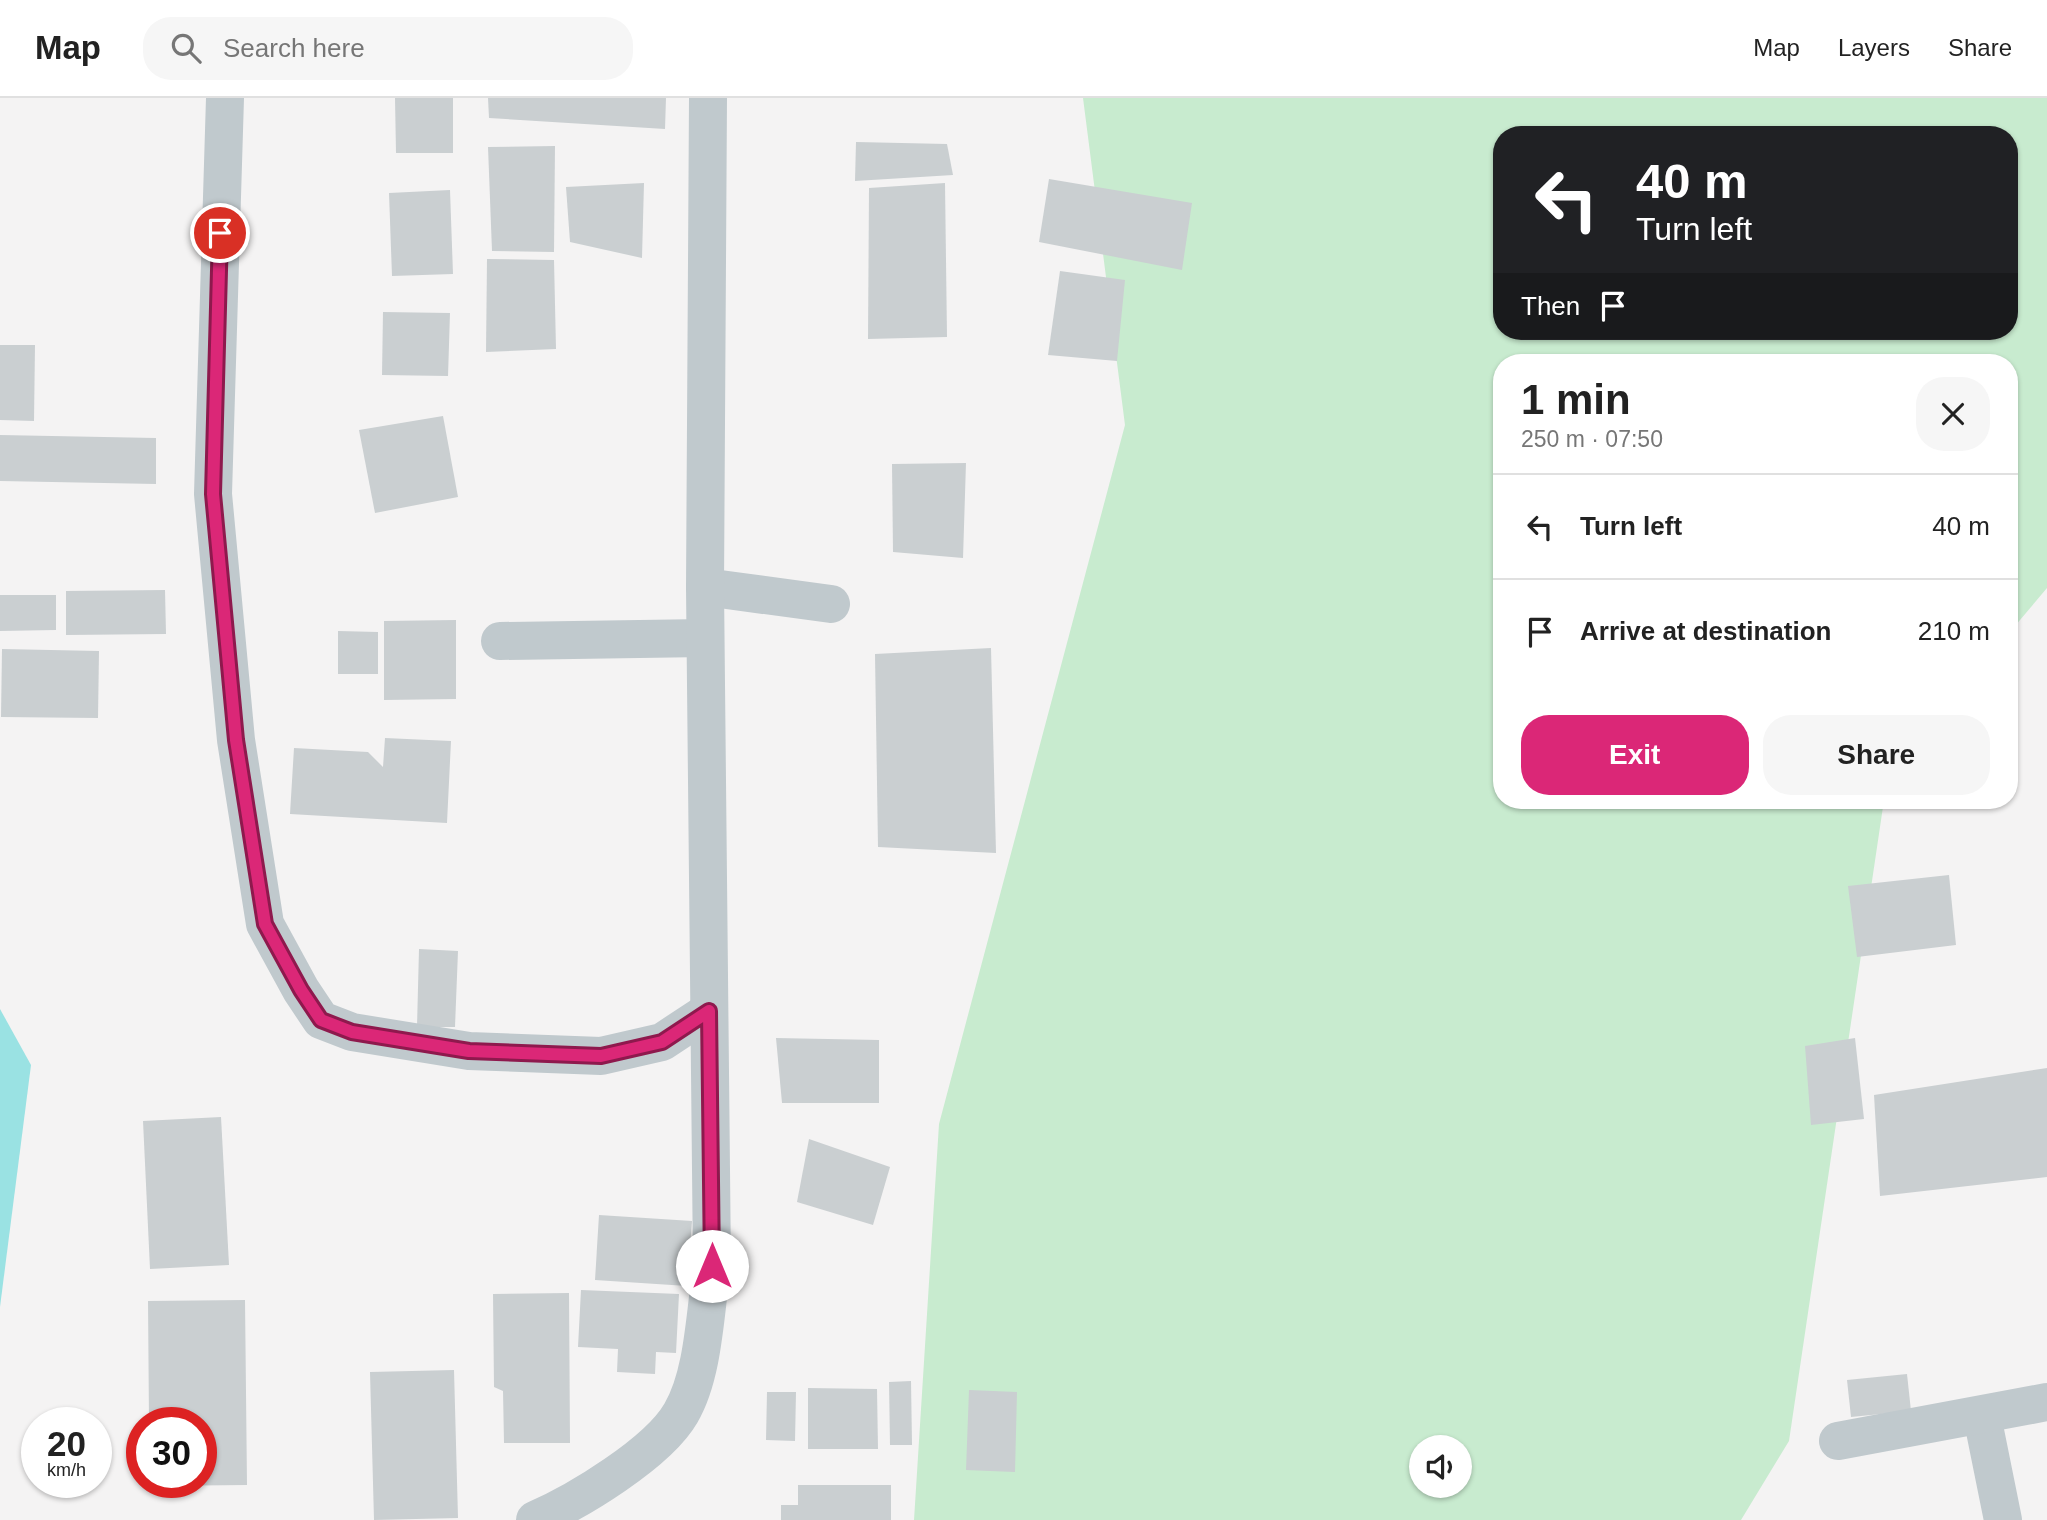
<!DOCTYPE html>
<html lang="en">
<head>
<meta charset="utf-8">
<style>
  :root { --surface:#fff; --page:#f6f6f6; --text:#222; --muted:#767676; --line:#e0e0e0; --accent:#db2777 }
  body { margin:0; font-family:Arial,sans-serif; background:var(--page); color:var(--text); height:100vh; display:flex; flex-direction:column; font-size:26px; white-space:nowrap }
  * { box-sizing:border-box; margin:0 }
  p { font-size:23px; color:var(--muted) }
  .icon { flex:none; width:38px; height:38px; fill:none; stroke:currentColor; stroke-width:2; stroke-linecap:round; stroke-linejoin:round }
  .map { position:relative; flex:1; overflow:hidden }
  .drawer { position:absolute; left:1493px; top:256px; width:525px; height:455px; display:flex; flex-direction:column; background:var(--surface); border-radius:28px; box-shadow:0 2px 5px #0004 }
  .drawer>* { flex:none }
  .top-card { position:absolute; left:1493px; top:28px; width:525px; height:214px; border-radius:28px; box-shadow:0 2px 5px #0004; background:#202124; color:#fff; overflow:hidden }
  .tools { position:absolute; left:1409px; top:1337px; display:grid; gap:14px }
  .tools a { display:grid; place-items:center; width:63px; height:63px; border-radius:50%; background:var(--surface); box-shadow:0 2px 5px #0004; font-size:35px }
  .speed { position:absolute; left:21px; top:1309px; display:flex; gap:14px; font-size:35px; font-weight:700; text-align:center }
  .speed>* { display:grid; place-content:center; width:91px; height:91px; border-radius:50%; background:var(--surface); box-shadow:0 2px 5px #0004; line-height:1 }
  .speed small { font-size:18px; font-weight:400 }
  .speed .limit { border:10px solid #d22; background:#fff; color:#111 }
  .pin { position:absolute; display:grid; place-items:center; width:60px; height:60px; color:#fff; margin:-30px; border:4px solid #fff; border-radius:50%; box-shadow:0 2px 7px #0007 }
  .me { position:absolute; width:77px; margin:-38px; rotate:0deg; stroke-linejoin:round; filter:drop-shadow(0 0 5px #0008) }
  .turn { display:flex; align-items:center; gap:24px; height:147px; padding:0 28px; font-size:32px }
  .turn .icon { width:91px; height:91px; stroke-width:2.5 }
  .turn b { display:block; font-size:49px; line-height:60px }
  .then { display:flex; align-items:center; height:66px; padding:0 28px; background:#0003; gap:14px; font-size:26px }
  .round { display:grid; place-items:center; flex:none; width:74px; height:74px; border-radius:28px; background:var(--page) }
  .summary { display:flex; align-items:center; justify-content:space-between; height:119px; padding:0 28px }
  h1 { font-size:42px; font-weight:600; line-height:52px }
  .button { display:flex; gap:14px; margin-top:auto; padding:14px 28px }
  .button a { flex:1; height:80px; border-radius:28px; background:var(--accent); color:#fff; font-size:28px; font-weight:600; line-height:80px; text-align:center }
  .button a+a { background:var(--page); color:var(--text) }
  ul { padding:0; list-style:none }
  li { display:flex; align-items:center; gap:21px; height:105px; padding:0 28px; border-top:2px solid var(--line) }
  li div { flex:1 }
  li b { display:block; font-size:26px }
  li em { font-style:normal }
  header { display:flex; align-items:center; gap:42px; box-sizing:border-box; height:98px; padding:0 35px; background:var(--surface); border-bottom:2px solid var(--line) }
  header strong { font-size:33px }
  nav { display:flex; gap:38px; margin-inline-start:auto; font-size:24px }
  .search { width:490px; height:63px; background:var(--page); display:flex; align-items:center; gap:18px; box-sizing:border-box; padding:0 24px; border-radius:28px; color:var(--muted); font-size:26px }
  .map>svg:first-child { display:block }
  .green { fill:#c8ebcf; fill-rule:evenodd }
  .water { fill:#9ae2e3 }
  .building { fill:#cacfd1 }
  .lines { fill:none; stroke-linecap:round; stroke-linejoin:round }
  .minor { stroke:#c0c9cd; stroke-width:38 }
  .route-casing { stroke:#8e194d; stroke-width:18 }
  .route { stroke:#db2777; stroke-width:12 }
</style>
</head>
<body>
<header>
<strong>Map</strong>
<div class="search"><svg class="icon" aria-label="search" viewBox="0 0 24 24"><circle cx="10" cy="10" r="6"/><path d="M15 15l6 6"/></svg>Search here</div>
<nav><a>Map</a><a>Layers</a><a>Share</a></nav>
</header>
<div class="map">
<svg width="2047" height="1422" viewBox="0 0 2047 1422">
  <rect width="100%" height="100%" fill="#f4f3f3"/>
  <path class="green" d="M 1083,0 L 2047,0 L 2047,490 L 2009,535 L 2009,264 L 1502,264 L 1502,702 L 1884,702 L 1789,1343 L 1741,1422 L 914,1422 L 939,1026 L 1125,327 ZM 1502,37 L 2009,37 L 2009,233 L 1502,233 ZM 1421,1349 L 1460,1349 L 1460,1388 L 1421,1388 Z"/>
  <polygon class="water" points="0,911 31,967 0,1209"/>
  <g class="building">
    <polygon points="395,0 453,0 453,55 396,55"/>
    <polygon points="488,0 666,0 665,31 489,20"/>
    <polygon points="856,44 947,46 953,77 855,83"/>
    <polygon points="555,48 554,154 492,153 488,49"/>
    <polygon points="1049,81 1192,105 1182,172 1039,144"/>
    <polygon points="644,85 642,160 570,144 566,89"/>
    <polygon points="945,85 947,239 868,241 869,90"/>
    <polygon points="450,92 453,176 392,178 389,95"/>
    <polygon points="487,161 554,162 556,251 486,254"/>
    <polygon points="1060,173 1125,182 1117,263 1048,257"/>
    <polygon points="383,214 450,215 448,278 382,277"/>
    <polygon points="0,247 35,247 34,323 0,322"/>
    <polygon points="443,318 458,399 375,415 359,332"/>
    <polygon points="0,337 156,340 156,386 0,383"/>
    <polygon points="966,365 963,460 893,454 892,366"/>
    <polygon points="165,492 166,536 66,537 66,493"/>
    <polygon points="0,497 56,497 56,532 0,533"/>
    <polygon points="456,522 456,601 384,602 384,523"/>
    <polygon points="338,533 378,534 378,576 338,576"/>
    <polygon points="991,550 996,755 878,749 875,556"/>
    <polygon points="2,551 99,553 98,620 1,619"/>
    <polygon points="385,640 451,643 447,725 290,716 294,650 368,654 383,669"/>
    <polygon points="1949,777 1956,847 1857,859 1848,788"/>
    <polygon points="419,851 458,853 455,929 417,929"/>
    <polygon points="776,940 879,942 879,1005 782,1005"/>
    <polygon points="1855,940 1864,1021 1811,1027 1805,948"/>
    <polygon points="2047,970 2047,1079 1880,1098 1874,997"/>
    <polygon points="221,1019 229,1167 150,1171 143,1023"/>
    <polygon points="809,1041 890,1069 873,1127 797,1104"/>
    <polygon points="599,1117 692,1123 687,1188 595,1182"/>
    <polygon points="581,1192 679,1196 676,1255 656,1254 655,1276 617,1274 618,1251 578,1249"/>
    <polygon points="569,1195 570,1345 504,1345 503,1293 494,1289 493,1196"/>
    <polygon points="245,1202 247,1387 150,1388 150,1384 201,1384 201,1325 149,1325 148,1203"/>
    <polygon points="454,1272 458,1420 374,1422 370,1274"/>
    <polygon points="1907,1276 1911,1313 1851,1319 1847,1282"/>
    <polygon points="911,1283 912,1347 890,1347 889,1284"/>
    <polygon points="808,1290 877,1291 878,1351 808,1351"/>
    <polygon points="969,1292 1017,1294 1015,1374 966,1372"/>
    <polygon points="767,1294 796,1294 795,1343 766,1342"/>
    <polygon points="798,1387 891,1387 891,1422 781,1422 781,1407 798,1407"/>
  </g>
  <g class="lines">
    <g class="minor">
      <polyline points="225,0 213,396 236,642 265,826 301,892 321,922 352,934 469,953 601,958 662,944 709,913"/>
      <polyline points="705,489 831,506"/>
      <polyline points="500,543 705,540"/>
      <polyline points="1982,1318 2003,1422"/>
      <polyline points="1838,1343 2047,1304"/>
      <path d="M 535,1422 C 577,1404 658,1355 681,1315 C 704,1276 705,1213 712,1168 L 705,489 L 708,0"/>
    </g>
  </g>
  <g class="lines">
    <defs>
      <polyline id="route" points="220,135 213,396 236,642 265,826 301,892 321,922 352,934 469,953 601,958 662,944 709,913 712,1168"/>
    </defs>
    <use href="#route" class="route-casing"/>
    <use href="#route" class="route"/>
  </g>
</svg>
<div class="tools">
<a><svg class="icon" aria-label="sound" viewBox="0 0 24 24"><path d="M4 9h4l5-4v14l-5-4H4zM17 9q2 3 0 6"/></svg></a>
</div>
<div class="speed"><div>20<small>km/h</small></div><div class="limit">30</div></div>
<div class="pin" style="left:220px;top:135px;background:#d93025"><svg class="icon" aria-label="arrive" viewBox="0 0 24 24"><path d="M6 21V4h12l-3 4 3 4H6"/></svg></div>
<svg class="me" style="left:712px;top:1168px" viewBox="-20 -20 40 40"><circle r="19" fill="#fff"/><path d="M0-13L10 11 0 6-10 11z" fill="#db2777"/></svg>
<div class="top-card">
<div class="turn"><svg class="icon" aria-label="left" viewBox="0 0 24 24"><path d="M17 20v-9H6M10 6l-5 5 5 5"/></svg><div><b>40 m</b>Turn left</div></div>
<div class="then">Then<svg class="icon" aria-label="arrive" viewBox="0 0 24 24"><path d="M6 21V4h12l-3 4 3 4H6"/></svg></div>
</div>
<section class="drawer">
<div class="summary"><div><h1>1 min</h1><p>250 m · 07:50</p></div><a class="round"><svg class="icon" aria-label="close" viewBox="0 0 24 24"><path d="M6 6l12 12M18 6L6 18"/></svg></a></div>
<ul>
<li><svg class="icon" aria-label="left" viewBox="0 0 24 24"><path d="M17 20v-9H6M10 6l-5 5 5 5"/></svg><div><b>Turn left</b></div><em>40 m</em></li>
<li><svg class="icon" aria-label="arrive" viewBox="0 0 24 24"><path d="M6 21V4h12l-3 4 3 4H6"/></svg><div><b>Arrive at destination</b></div><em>210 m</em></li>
</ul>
<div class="button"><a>Exit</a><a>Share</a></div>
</section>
</div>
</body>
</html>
